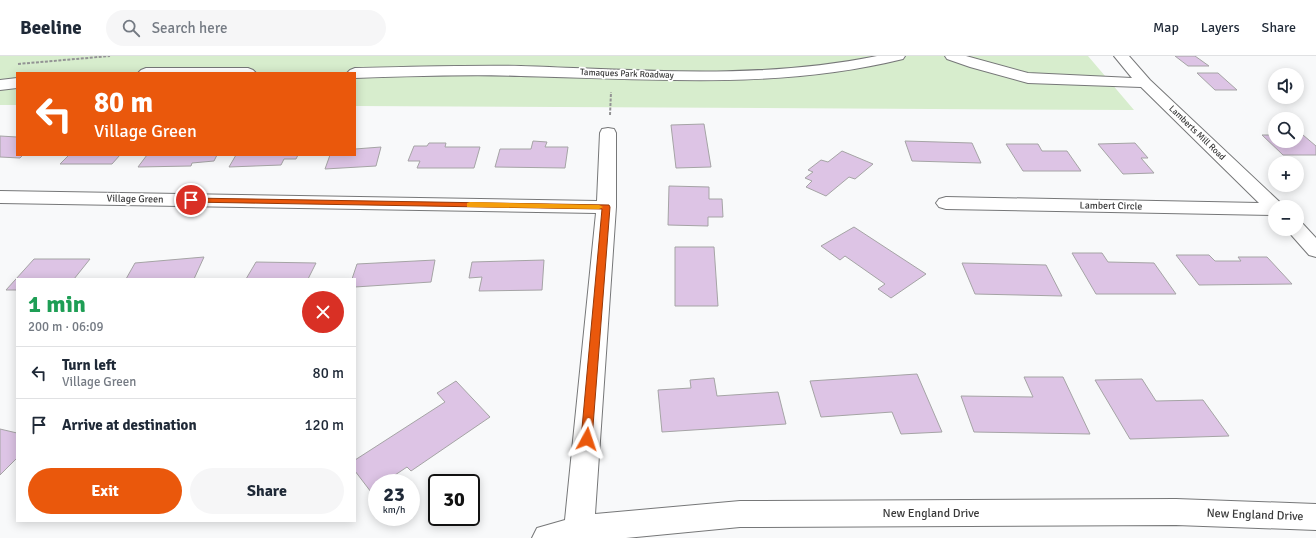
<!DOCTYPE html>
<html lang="en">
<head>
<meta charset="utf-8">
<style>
  :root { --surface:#fff; --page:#f6f6f7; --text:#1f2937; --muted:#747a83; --line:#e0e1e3; --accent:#ea580c }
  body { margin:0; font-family:Signika,sans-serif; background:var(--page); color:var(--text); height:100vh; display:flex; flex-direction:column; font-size:15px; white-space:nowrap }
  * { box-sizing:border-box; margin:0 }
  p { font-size:13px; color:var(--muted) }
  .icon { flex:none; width:22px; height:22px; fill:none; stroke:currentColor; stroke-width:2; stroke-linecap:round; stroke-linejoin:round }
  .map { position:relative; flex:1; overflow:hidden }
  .sheet { position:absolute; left:16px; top:222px; width:340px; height:244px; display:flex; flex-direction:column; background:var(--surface); border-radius:0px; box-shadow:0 2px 10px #0003 }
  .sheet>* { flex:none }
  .banner { position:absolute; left:16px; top:16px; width:340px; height:84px; border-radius:0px; box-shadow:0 2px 10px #0003; background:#ea580c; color:#fff; overflow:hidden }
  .fabs { position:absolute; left:1268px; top:12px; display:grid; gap:8px }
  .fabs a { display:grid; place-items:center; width:36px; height:36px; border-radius:50%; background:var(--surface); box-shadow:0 2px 10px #0003; font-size:20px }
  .speed { position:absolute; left:368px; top:418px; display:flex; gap:8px; font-size:20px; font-weight:700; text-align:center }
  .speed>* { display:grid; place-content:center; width:52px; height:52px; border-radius:50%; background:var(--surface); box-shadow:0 2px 10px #0003; line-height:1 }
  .speed small { font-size:10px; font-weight:400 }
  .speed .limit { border:2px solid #111; border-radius:6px; background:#fff; color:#111 }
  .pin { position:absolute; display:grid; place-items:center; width:34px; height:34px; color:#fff; margin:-17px; border:2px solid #fff; border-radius:50%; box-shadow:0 1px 4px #0007 }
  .me { position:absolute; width:44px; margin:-22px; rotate:5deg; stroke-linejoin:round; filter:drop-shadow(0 0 3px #0008) }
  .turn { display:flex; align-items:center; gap:14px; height:84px; padding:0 12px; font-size:18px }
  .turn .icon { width:52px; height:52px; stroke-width:2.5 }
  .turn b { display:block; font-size:28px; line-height:34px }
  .round { display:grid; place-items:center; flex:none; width:42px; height:42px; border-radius:21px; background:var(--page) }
  .head { display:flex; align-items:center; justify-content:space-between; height:68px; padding:0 12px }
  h1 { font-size:24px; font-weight:700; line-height:30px; color:#1e9e55 }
  .primary-button { display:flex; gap:8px; margin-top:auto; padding:8px 12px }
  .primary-button a { flex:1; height:46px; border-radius:24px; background:var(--accent); color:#fff; font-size:16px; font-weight:700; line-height:46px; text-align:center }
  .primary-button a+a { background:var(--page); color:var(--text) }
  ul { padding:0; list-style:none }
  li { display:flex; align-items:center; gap:12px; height:52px; padding:0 12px; border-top:1px solid var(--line) }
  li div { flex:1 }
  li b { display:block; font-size:15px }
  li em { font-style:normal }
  header { display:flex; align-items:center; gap:24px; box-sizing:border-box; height:56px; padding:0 20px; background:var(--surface); border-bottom:1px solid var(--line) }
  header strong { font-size:19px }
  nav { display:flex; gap:22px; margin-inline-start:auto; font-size:14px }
  .search { width:280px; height:36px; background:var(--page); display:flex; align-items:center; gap:10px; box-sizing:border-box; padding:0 14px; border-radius:22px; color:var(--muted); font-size:15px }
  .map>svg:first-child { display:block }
  .green { fill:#d7edcd }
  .building { fill:#ddc4e5; stroke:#a5a4a5 }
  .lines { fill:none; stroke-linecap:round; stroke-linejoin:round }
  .minor-casing { stroke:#767778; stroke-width:2 }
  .path { stroke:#939394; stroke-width:2; stroke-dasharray:3 1.5; stroke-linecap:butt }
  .minor { fill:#fff; fill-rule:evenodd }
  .route { fill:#ea580c; stroke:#983908 }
  .slow { fill:#f59e0b }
  .labels { text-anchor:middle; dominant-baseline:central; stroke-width:3.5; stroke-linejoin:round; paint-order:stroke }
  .far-street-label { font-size:9px; fill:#3a3a3a; stroke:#fff }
  .street-label { font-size:10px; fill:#3a3a3a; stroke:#fff }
  .near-street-label { font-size:12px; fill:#3a3a3a; stroke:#fff }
</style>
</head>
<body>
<header>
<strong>Beeline</strong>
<div class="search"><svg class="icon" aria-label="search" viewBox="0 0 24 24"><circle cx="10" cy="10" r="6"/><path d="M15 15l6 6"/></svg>Search here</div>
<nav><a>Map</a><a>Layers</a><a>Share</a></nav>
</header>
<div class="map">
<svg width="1316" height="482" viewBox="0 0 1316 482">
  <rect width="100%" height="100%" fill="#f8f9fa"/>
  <polygon class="green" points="0,0 1088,0 1134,54 355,50 355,17 17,17 17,49 0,49"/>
  <g class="building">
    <polygon points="1175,0 1195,0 1209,10 1188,10"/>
    <polygon points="1197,17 1218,17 1237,34 1215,34"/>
    <polygon points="704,68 711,111 676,112 671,69"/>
    <polygon points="1262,79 1275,79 1275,85 1297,85 1297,79 1303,79 1316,90 1316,99 1283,99"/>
    <polygon points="0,80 17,81 17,99 23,99 20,102 0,101"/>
    <polygon points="533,85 547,86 545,91 568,91 565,112 495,111 500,93 531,93"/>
    <polygon points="905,85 972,87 981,107 912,105"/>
    <polygon points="429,87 446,87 445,91 480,91 474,112 417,112 420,105 408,105 414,90 427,90"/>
    <polygon points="1135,87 1148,102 1141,102 1154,117 1123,118 1098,88"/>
    <polygon points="1006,88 1038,88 1042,95 1067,95 1081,115 1023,115"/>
    <polygon points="381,91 376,110 325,113 330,99 355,99 355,93"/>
    <polygon points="842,95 873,108 855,123 849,121 826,140 806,131 812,125 805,122 813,116 808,114 821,104 828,106"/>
    <polygon points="69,99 120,99 112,108 60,108"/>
    <polygon points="147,99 217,99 214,105 192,107 191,110 138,111"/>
    <polygon points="236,99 298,99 296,103 284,103 281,109 229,111"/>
    <polygon points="669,130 709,131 709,143 722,143 723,161 708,161 708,170 668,169"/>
    <polygon points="854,171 926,218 891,242 878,233 885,228 845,200 840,204 821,190"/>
    <polygon points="675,191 714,191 718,250 675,250"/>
    <polygon points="1072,197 1102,197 1108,206 1154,207 1176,238 1096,238"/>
    <polygon points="1176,199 1209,199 1215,205 1241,205 1238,201 1267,201 1292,228 1199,229"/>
    <polygon points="204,201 194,223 126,223 135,207"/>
    <polygon points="34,203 90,203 74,223 17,223 17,234 6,234"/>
    <polygon points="435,204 431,226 355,231 355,223 352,223 357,208"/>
    <polygon points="544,204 542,234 479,235 482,221 469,222 472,206"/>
    <polygon points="256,206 316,207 308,223 246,223"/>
    <polygon points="962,207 1046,209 1062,240 975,238"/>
    <polygon points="917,318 942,376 901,378 892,356 821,361 810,325"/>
    <polygon points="1024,321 1063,321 1090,378 974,376 961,340 1033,341"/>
    <polygon points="714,322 717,340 778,336 786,368 662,376 658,334 691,332 690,324"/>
    <polygon points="1142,323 1156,345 1203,344 1229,380 1130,383 1095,324"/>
    <polygon points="456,325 490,361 411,415 407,411 383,427 377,427 377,431 371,436 355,415 355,404 445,346 437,337"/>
    <polygon points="0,373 17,377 17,402 0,419"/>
  </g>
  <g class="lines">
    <defs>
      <g id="minor">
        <path d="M 877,0 L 905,0 L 903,3 C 778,34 649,23 521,20 C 466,18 410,20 355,22 L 355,17 L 347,17 L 350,14 L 355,12 C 410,11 466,9 521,10 C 640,14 760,24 877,0 Z"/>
        <polygon points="945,0 966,0 1028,17 1132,22 1114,0 1129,0 1150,24 1285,151 1275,151 1275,159 946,153 939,151 936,147 939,143 946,141 1259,147 1141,31 1028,27 970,11 947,3"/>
        <polygon points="146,12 248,12 253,14 256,17 138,17 141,14"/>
        <polygon points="17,22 17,32 0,34 0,24"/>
        <polygon points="608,72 614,73 616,77 616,151 595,458 740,445 1176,443 1316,448 1316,474 1176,469 740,471 626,482 532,482 537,472 565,464 596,157 0,147 0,135 597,145 600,77 602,73"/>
        <polygon points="1297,167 1303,168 1316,182 1316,201 1309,199 1286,173 1297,173"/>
      </g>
    </defs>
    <use href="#minor" class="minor-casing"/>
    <g class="path">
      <polyline points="18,8 110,0"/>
      <polyline points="610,59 611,36"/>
    </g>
    <use href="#minor" class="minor"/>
  </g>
  <polygon class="route" points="191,142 609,149 610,151 592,383 590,386 587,387 583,386 581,383 602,153 189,146 187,144"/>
  <polygon class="slow" points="470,146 599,149 603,151 599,153 467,151 467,147"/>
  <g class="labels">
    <g class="far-street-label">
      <text transform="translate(627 18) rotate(2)">Tamaques Park Roadway</text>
      <text transform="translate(1197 77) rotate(44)">Lamberts Mill Road</text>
    </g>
    <g class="street-label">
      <text transform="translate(135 143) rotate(1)">Village Green</text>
      <text transform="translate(1111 150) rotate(1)">Lambert Circle</text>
    </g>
    <g class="near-street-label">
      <text x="931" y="457">New England Drive</text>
      <text transform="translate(1255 459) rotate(2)">New England Drive</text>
    </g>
  </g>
</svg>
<div class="fabs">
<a><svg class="icon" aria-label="sound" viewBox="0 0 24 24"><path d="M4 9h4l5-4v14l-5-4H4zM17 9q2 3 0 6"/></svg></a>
<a><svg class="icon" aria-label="search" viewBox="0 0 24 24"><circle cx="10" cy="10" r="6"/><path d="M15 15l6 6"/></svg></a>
<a>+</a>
<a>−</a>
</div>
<div class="speed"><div>23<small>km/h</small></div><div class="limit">30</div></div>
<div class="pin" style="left:191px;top:144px;background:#d93025"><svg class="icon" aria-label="arrive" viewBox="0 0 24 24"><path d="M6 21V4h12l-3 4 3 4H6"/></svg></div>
<svg class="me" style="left:587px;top:383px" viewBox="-20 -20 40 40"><path d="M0-17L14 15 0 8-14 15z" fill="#ea580c" stroke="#fff" stroke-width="4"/></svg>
<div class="banner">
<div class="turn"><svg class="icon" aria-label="left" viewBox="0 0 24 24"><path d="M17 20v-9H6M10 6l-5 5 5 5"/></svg><div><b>80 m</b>Village Green</div></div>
</div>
<section class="sheet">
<div class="head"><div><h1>1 min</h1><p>200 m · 06:09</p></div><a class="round" style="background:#d93025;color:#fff"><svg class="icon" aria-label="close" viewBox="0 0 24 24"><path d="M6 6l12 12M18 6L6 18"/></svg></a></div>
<ul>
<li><svg class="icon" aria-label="left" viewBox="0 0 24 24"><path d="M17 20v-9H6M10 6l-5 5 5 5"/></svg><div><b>Turn left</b><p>Village Green</p></div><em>80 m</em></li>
<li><svg class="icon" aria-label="arrive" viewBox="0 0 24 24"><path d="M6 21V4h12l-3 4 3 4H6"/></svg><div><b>Arrive at destination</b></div><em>120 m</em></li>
</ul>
<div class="primary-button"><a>Exit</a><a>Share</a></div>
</section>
</div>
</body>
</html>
